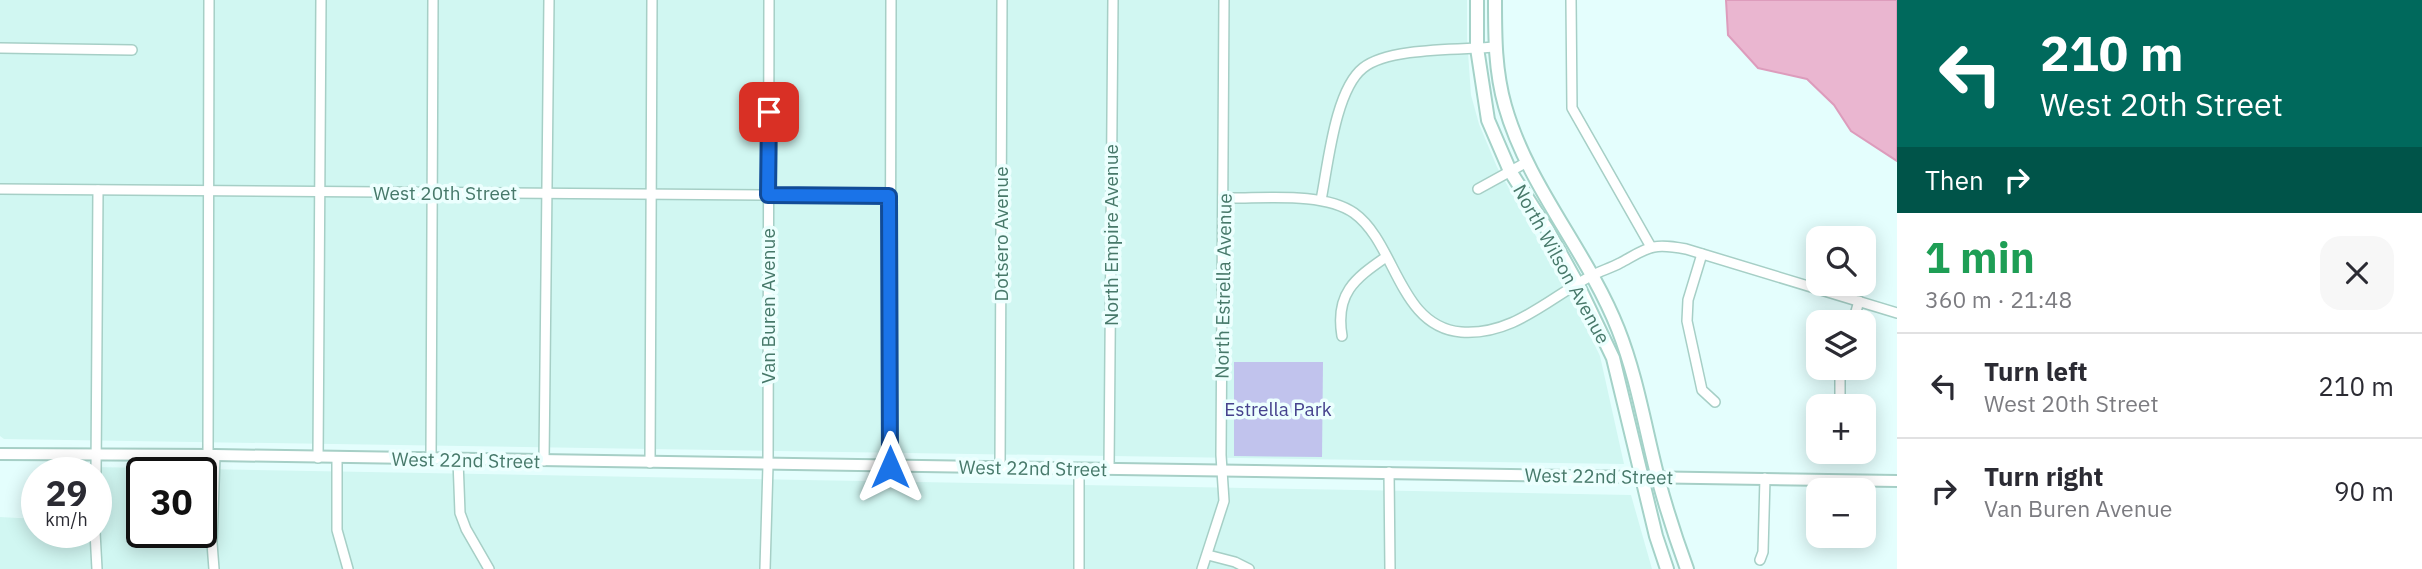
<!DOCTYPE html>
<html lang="en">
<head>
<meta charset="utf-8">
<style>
  :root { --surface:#fff; --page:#f7f7f7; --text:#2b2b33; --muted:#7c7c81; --line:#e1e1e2 }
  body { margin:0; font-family:"IBM Plex Sans",sans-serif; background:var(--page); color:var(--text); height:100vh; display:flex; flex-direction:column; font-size:26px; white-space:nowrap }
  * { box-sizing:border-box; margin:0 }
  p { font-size:23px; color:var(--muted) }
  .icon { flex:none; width:38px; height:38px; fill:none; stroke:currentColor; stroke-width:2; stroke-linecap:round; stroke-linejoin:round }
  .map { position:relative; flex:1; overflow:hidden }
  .sheet { display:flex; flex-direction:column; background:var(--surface); width:525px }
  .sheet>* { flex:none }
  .banner { background:#00695c; color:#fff; overflow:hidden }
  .tools { position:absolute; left:1806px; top:226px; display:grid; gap:14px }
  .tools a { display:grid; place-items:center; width:70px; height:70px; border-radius:14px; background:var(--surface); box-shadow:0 4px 18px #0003; font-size:35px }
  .speed { position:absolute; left:21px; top:457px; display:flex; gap:14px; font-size:35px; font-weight:700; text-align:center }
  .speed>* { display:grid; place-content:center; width:91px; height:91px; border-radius:50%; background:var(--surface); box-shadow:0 4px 18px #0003; line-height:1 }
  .speed small { font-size:18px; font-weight:400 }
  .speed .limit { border:4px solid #111; border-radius:10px; background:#fff; color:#111 }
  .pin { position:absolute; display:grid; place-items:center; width:60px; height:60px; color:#fff; margin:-30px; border-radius:14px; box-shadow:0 4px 10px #0006 }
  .me { position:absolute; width:77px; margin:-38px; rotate:0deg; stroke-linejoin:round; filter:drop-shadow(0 0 5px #0008) }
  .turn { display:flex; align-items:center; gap:24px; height:147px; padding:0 28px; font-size:32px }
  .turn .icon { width:91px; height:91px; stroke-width:2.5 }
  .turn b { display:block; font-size:49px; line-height:60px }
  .then { display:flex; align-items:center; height:66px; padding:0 28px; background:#0003; gap:14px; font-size:26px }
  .round { display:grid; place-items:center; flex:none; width:74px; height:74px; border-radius:21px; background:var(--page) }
  .overview { display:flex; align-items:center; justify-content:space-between; height:119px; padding:0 28px }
  h1 { font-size:42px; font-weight:700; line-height:52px; color:#1e9e55 }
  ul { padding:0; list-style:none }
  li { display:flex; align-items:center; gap:21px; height:105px; padding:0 28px; border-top:2px solid var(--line) }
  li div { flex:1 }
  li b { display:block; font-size:26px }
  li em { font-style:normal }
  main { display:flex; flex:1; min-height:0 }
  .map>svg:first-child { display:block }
  .residential { fill:#d1f7f2; fill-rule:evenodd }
  .green { fill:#c1c3ed }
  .water { fill:#eab6d0; stroke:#dd9cbc; stroke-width:2 }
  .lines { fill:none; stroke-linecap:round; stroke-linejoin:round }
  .minor-casing { stroke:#a6cfc6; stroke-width:12 }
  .tertiary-casing { stroke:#a6cfc6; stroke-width:14 }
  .secondary-casing { stroke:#a4d2c8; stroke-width:16 }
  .minor { stroke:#fff; stroke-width:9 }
  .tertiary { stroke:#fff; stroke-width:10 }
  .secondary { stroke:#fff; stroke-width:12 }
  .route-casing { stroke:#114b97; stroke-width:18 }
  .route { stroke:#1a73e8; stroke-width:12 }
  .labels { text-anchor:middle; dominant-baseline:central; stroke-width:7; stroke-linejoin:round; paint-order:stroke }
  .street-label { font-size:19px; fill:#47796a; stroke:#ecfffe }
  .park-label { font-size:19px; fill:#46428d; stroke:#ecfffe }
</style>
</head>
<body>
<main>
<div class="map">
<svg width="1897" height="569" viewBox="0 0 1897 569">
  <rect width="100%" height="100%" fill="#e4fefd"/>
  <g class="residential">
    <polygon points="0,0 1467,0 1467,38 1471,95 1479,124 1497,167 1577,309 1600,356 1624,464 4,439 0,436"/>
    <path d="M 41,466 L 1631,495 L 1652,569 L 0,569 L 0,517 L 37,519 L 37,532 L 96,532 L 96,472 L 41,472 ZM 142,472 L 201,472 L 201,532 L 142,532 Z"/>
  </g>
  <polygon class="green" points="1234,362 1323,362 1322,457 1234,456"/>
  <polygon class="water" points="1726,0 1897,0 1897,161 1851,131 1834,105 1807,79 1758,68 1728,35"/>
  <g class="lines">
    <defs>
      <g id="minor">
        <polyline points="1571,0 1572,108 1651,247"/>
        <polyline points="0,48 132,50"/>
        <polyline points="0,189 889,196"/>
        <polyline points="1478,189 1527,162"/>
        <path d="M 1223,198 C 1261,199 1323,191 1354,213 C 1396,243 1399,327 1461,332 C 1513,336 1549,298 1591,276 C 1600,271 1611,268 1620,263 C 1630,258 1643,249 1654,247 C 1664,245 1675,247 1686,249 L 1897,313"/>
        <path d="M 1321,200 C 1328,165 1335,90 1363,68 C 1389,47 1462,50 1495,47"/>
        <polyline points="1702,254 1688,300 1687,321 1702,390 1715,402"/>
        <polyline points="1853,322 1859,301"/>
        <path d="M 1342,336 C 1335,294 1354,279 1386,257"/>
        <polyline points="1840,404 1840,368"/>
        <polyline points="208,455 209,0"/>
        <polyline points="318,458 321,0"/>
        <polyline points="337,458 337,530 348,569"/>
        <polyline points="431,460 433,0"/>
        <polyline points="458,460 460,513 466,529 489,569"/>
        <polyline points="544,461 549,0"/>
        <polyline points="650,463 652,0"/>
        <polyline points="890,467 891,0"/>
        <polyline points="1000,468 1002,0"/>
        <polyline points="1109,469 1113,0"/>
        <polyline points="96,472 98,190"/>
        <polyline points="1389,472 1390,569"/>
        <polyline points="1868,514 1868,481"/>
        <polyline points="95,532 97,569"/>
        <polyline points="1208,555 1235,562 1249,569"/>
        <polyline points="1760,560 1763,552 1765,478"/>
        <polyline points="214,569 212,543 215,455"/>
        <polyline points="765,569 768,465 769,0"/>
        <polyline points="1079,569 1079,468"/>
        <polyline points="1202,569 1224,501 1221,455 1224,0"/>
      </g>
      <polyline id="tertiary" points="0,454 215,455 1897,481"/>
      <g id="secondary">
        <polyline points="1477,0 1477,48 1488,120 1510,171 1547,229 1578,285 1613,358 1656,536 1667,569"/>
        <path d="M 1495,0 C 1495,36 1495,71 1505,106 C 1528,187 1587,251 1618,329 C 1637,377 1645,428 1658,478 C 1666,508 1676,539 1687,569"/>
      </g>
    </defs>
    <use href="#minor" class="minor-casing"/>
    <use href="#tertiary" class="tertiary-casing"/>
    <use href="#secondary" class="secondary-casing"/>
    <use href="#minor" class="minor"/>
    <use href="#tertiary" class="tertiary"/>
    <use href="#secondary" class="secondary"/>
  </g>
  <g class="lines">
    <defs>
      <polyline id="route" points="769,112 768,195 889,196 890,467"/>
    </defs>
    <use href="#route" class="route-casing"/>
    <use href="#route" class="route"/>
  </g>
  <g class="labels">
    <g class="street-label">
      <text x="445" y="193">West 20th Street</text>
      <text transform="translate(1001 234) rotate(-90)">Dotsero Avenue</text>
      <text transform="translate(1111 235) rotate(-90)">North Empire Avenue</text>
      <text transform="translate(1562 264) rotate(61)">North Wilson Avenue</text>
      <text transform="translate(1223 286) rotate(-89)">North Estrella Avenue</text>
      <text transform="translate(768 306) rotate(-90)">Van Buren Avenue</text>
      <text transform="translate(466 460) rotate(1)">West 22nd Street</text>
      <text transform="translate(1033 468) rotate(1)">West 22nd Street</text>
      <text transform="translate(1599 476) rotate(1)">West 22nd Street</text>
    </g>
    <g class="park-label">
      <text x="1278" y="409">Estrella Park</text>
    </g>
  </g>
</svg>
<div class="tools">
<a><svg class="icon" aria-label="search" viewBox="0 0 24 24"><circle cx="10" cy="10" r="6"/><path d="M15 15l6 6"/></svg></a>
<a><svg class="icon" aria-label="layers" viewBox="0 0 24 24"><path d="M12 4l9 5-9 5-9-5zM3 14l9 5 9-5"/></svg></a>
<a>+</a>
<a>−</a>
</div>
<div class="speed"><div>29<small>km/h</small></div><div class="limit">30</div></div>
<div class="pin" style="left:769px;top:112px;background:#d93025"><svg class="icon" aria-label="arrive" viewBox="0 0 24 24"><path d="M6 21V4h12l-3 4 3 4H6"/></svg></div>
<svg class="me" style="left:890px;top:467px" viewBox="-20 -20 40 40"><path d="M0-17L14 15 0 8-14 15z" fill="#1a73e8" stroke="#fff" stroke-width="4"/></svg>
</div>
<section class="sheet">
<div class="banner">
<div class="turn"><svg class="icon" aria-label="left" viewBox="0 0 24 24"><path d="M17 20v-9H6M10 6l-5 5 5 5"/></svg><div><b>210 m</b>West 20th Street</div></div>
<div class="then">Then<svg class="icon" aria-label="right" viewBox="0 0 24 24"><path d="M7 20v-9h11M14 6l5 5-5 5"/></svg></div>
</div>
<div class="overview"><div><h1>1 min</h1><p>360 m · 21:48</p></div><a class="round"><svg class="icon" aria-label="close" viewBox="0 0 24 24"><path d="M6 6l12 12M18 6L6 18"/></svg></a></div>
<ul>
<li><svg class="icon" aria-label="left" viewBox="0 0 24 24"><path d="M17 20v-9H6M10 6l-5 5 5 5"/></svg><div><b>Turn left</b><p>West 20th Street</p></div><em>210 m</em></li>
<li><svg class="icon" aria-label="right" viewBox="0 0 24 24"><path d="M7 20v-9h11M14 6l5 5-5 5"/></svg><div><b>Turn right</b><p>Van Buren Avenue</p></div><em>90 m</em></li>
</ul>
</section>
</main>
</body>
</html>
